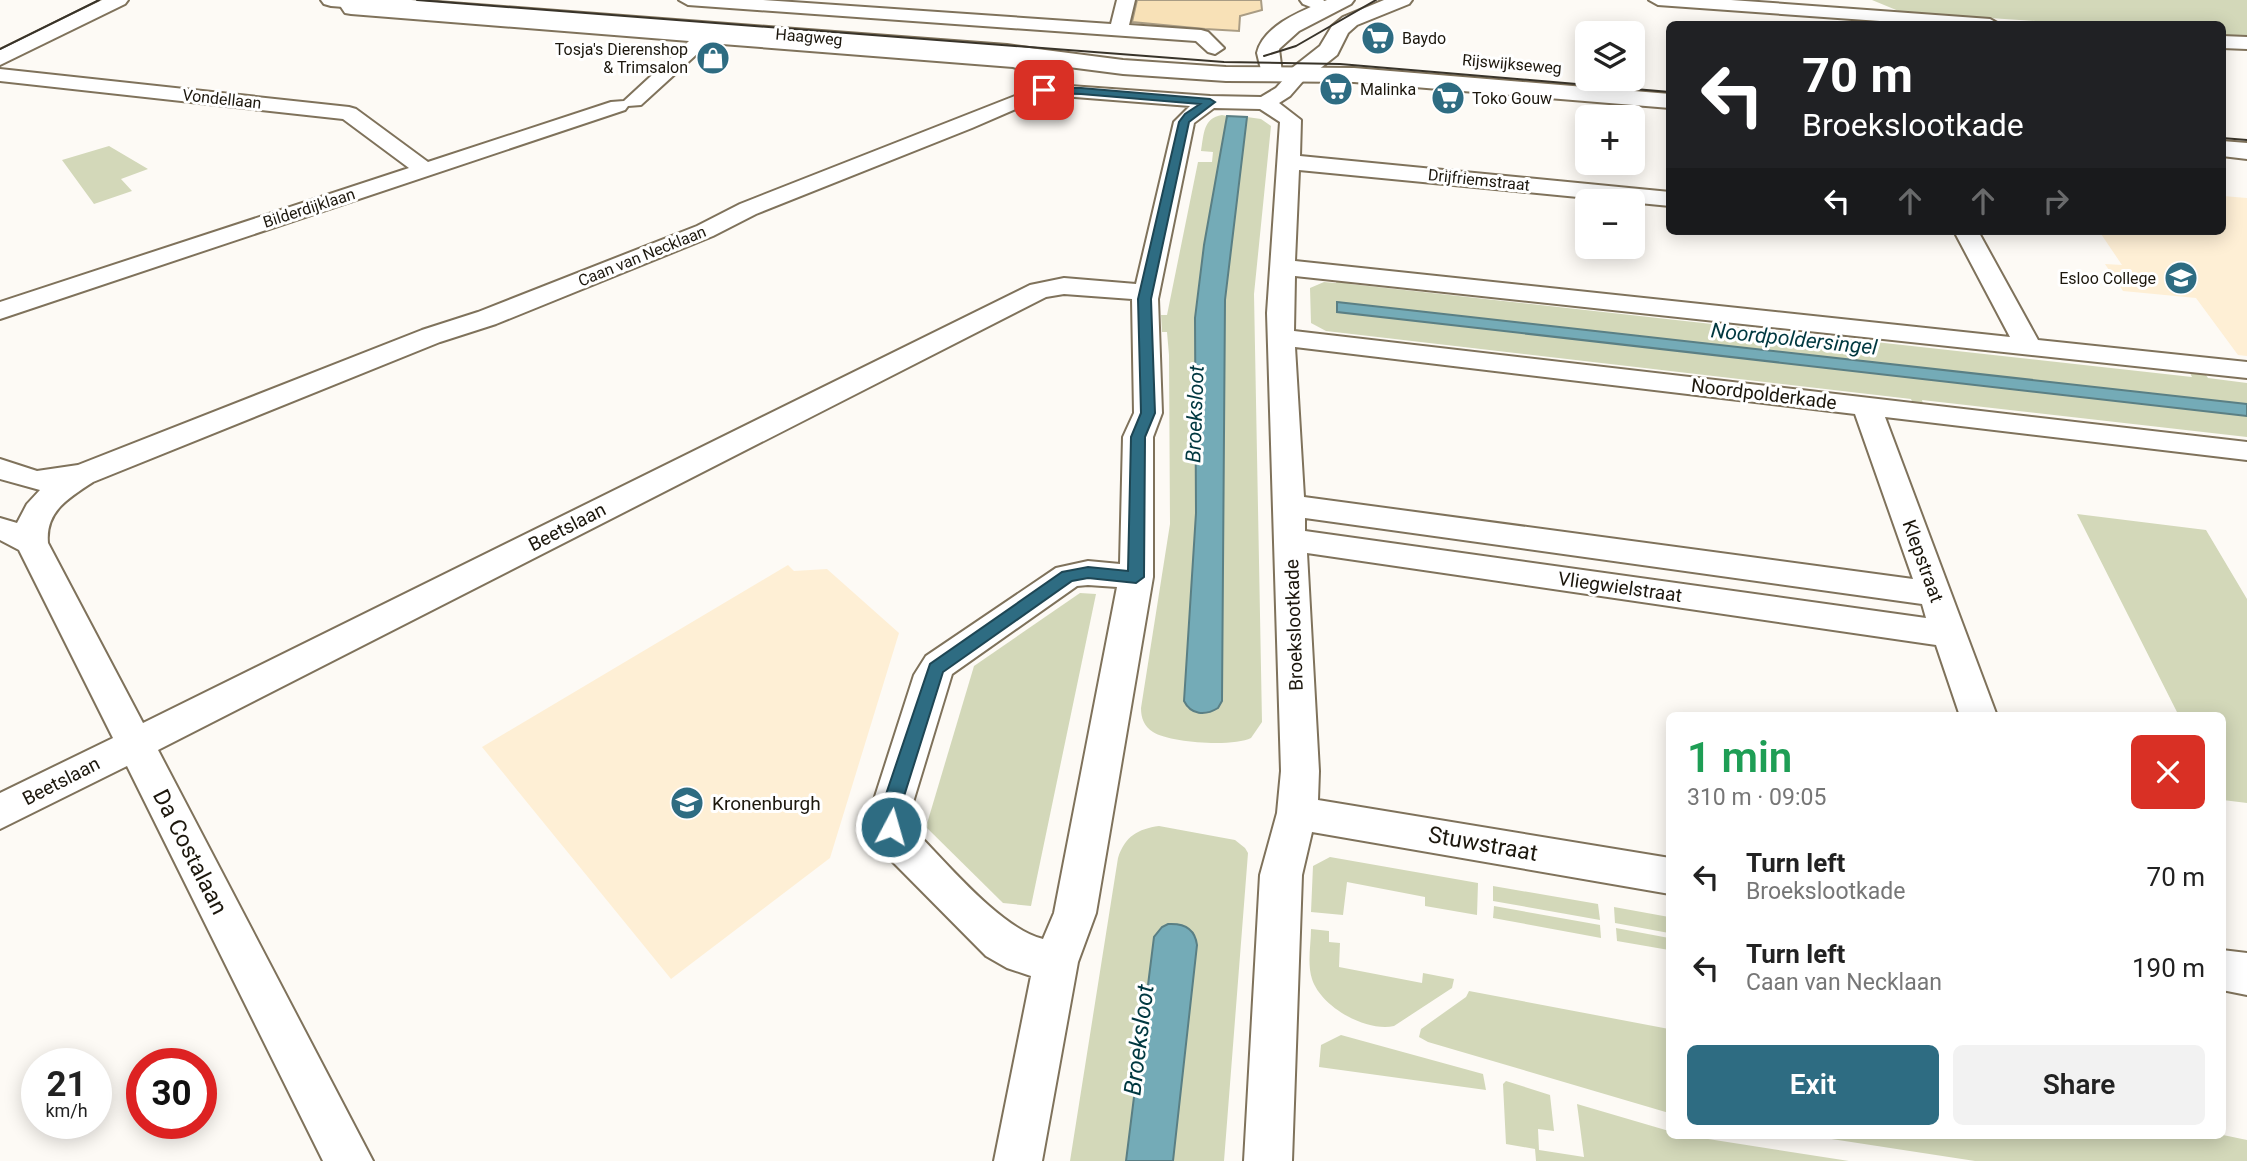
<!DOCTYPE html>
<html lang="en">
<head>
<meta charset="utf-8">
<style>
  :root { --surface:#fff; --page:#f2f2f2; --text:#222; --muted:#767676; --accent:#2e6c82 }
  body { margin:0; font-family:Roboto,sans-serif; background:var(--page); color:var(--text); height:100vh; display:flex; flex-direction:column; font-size:26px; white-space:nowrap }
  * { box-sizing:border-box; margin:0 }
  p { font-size:23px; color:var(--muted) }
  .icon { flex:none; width:38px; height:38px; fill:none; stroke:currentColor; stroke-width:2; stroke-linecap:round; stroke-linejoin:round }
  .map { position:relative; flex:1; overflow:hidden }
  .drawer { position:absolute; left:1666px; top:712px; width:560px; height:427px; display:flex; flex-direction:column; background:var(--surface); border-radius:10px; box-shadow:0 4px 18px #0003 }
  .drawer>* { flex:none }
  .banner { position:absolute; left:1666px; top:21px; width:560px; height:214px; border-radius:10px; box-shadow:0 4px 18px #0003; background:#202124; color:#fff; overflow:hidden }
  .fabs { position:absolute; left:1575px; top:21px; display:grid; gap:14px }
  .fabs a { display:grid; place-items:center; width:70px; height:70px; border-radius:10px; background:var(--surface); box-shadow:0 4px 18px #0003; font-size:35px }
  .speed { position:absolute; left:21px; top:1048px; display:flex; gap:14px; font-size:35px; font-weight:700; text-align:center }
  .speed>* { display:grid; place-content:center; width:91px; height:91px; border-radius:50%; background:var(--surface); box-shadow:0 4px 18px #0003; line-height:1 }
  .speed small { font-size:18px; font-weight:400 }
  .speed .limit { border:10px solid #d22; background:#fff; color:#111 }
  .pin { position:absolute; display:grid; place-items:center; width:60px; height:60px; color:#fff; margin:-30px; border-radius:14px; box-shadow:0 4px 10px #0006 }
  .me { position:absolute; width:77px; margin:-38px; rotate:6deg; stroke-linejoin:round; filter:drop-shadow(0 0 5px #0008) }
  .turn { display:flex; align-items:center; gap:24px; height:147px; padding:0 21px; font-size:32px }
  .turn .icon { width:91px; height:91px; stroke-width:2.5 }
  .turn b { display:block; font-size:49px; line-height:60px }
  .lanes { display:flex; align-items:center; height:66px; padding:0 21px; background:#0003; justify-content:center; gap:35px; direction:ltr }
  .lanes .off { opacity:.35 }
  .round { display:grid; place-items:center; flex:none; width:74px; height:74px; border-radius:10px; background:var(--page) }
  .overview { display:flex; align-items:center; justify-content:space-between; height:119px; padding:0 21px }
  h1 { font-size:42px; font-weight:600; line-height:52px; color:#1e9e55 }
  .action { display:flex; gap:14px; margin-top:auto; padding:14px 21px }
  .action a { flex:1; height:80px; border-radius:10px; background:var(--accent); color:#fff; font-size:28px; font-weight:600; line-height:80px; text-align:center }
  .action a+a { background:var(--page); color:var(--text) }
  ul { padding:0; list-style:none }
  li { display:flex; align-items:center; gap:21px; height:91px; padding:0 21px }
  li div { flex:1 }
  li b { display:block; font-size:26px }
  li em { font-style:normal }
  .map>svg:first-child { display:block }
  .built { fill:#feefd5 }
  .green { fill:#d3d8b9 }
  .water { fill:#74abb7; stroke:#5a7f84; stroke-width:2 }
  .building { fill:#f8e1b7; stroke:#a99c84; stroke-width:2 }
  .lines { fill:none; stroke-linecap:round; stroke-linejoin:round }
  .minor-casing { stroke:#7f725b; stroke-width:4 }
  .tertiary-casing { stroke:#7f725b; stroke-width:4 }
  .secondary-casing { stroke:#7f725b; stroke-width:4 }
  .minor { fill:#fff; fill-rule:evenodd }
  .tertiary { fill:#fff; fill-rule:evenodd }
  .secondary { fill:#fff; fill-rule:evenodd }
  .tram { stroke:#383329; stroke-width:2 }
  .route { fill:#2e6c82; stroke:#1e4654; stroke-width:2 }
  .labels { text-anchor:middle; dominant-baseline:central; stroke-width:6; stroke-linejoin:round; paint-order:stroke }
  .far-street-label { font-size:16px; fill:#1c170d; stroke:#fff }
  .far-poi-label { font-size:16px; fill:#1c170d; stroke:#fff; text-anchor:start }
  .street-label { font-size:19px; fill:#1c170d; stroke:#fff }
  .poi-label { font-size:19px; fill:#1c170d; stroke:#fff; text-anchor:start }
  .water-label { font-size:21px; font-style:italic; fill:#003840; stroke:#fff }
  .near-street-label { font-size:23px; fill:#1c170d; stroke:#fff }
  .near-water-label { font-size:24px; font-style:italic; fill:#003840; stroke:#fff }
</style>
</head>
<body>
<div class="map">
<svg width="2247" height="1161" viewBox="0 0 2247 1161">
  <rect width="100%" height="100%" fill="#fdfaf5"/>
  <g class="built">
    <polygon points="2223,196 2247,198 2247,356 2238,355 2196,298 2123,291 2105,264 2122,265 2099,231 2149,233 2149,231 2222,231"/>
    <polygon points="788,565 794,571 827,569 899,633 830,858 671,979 482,747"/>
  </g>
  <g class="green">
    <polygon points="1872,0 2247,0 2247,37 2223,35 2222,24 2080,24 1901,12"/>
    <path d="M 1222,115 L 1227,116 L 1204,245 L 1195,318 L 1197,484 L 1187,707 C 1197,715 1207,715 1218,708 L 1225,300 L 1247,117 L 1261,119 L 1271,126 L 1254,294 L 1262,722 L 1251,738 C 1233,747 1170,743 1153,732 C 1144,726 1141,718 1141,708 L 1170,524 L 1169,355 L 1167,332 L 1162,332 L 1161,315 L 1167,315 L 1198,162 L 1212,162 L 1213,152 L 1201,151 C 1204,134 1203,118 1222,115 Z"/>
    <polygon points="109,146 148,169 121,179 132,191 94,204 62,160"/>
    <polygon points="1337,279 1350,280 1350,284 2192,377 2189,371 2204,372 2208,378 2247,383 2247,404 1337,302 1338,312 2247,416 2247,437 1922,400 1924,407 1914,406 1911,399 1326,331 1311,323 1310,288 1324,282 1336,283"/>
    <polygon points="2077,514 2206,530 2247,599 2247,803 2223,800 2222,716 2179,716"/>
    <polygon points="1080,593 1096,594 1031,906 1003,903 926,827 974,666"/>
    <path d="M 1159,826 L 1235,840 L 1245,848 L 1248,853 L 1224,1161 L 1173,1161 L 1197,945 L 1154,937 L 1126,1161 L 1070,1161 L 1118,858 C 1125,836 1138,829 1159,826 Z"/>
    <polygon points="1330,857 1478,883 1477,915 1425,906 1425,897 1347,882 1343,915 1311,912 1313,866"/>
    <polygon points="1493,886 1598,904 1600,920 1493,901"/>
    <polygon points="1494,906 1600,925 1601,938 1493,918"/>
    <polygon points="1614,907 1669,917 1669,933 1615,923"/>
    <polygon points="1616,928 1669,938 1669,950 1617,941"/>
    <path d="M 1311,929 L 1329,931 L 1329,942 L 1340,943 L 1339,967 L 1422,983 L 1423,973 L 1454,979 L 1452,988 L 1394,1026 C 1366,1032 1321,1007 1312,979 C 1307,963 1311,945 1311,929 Z"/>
    <polygon points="1469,991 1669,1029 1669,1113 1428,1042 1419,1037 1421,1029 1466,997"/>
    <polygon points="1341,1035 1483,1074 1486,1090 1319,1067 1321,1045"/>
    <polygon points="1506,1081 1550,1095 1554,1131 1538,1129 1539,1150 1584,1157 1577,1104 1669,1131 1670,1136 1689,1136 1849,1161 1536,1161 1535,1149 1506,1144 1503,1084"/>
    <polygon points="2223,1135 2247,1140 2247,1161 1975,1161 1812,1136"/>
  </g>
  <g class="water">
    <path d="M 1227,116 L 1247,117 L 1225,300 L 1222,701 L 1218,708 C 1205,716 1191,715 1184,701 L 1196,513 L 1195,318 L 1204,245 Z"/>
    <polygon points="1337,302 2247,404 2247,416 1337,312"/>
    <path d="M 1168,924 C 1184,923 1195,928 1197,945 L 1173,1161 L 1126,1161 L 1154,937 L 1162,927 Z"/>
  </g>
  <polygon class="building" points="1137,0 1261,0 1262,10 1240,16 1239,31 1205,29 1132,22"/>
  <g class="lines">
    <defs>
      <g id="minor">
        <path d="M 354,0 L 357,4 L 1016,55 L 1043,64 L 1056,85 L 1210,96 L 1261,97 L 1276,88 L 1293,69 L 1300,67 L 1310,73 L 1290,96 L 1279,103 L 1301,120 L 1300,156 L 1670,192 L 1670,206 L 1299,170 L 1295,261 L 2010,337 L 1954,231 L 1978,231 L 2038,340 L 2247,362 L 2247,378 L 1295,276 L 1294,331 L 2247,442 L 2247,460 L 1885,417 L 1997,716 L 1960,716 L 1936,645 L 1307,553 L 1319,771 L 1318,800 L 1670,858 L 1670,894 L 1312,832 L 1302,875 L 1292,1161 L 1244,1161 L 1260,875 L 1277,813 L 1281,771 L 1267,313 L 1280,122 L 1260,109 L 1214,108 L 1194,123 L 1158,299 L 1162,413 L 1153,437 L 1153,577 L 1096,913 L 1078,962 L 1042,1161 L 994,1161 L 1031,976 L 1007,968 L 986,956 L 885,854 L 870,822 L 871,809 L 914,675 L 926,656 L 1056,568 L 1088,561 L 1120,564 L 1123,437 L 1134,413 L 1132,299 L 1064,294 L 1046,297 L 158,750 L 373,1161 L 323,1161 L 127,766 L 0,829 L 0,793 L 113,738 L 19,550 L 0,540 L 0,518 L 17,523 L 27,504 L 40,490 L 0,479 L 0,459 L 37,471 L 78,465 L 422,330 L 478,312 L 697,226 L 740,204 L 1038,87 L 1029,72 L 1013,67 L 709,43 L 641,105 L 628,106 L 625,110 L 0,319 L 0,302 L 409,168 L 343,119 L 0,81 L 0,69 L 349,107 L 356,109 L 428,162 L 611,102 L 624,101 L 689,41 L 351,14 L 345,13 L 337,1 ZM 1062,96 L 1190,106 L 1174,122 L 1136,284 L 1064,278 L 1030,285 L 143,723 L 48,543 C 45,511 69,498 93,482 L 440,342 L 496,324 L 713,236 L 756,214 L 972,128 L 1039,99 ZM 1295,347 L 1855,414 L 1913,579 L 1304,497 ZM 1305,518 L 1922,604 L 1926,618 L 1305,531 ZM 1088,585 L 1117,587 L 1054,913 L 1043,939 C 1001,929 946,862 914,830 L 910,822 L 911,809 L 952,674 L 1077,586 Z"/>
        <polygon points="679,0 763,0 1111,24 1117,0 1135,0 1129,25 1201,30 1208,32 1224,48 1215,54 1208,52 1196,41 688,5"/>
        <polygon points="1300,0 1323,0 1335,8 1326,13 1303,4"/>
        <polygon points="1649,0 1731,0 1990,19 1999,24 1922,24 1658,5"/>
        <polygon points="2222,36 2247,37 2247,49 2222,48"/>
        <polygon points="2222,950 2247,953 2247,995 2222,990"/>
      </g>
      <g id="tertiary">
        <polygon points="102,0 128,0 125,4 0,65 0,50"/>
        <path d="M 1327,0 L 1354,0 L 1351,4 L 1299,31 L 1279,49 L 1282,73 L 1279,78 L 1263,78 L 1257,53 C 1263,25 1304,10 1327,0 Z"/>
        <polygon points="1384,0 1412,0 1409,4 1357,25 1348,33 1337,55 1308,78 1292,78 1289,73 1292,68 1320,46 1332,26 1343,17"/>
      </g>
      <g id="secondary">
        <polygon points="321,0 411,0 1007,45 1123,60 1226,67 1354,68 1670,94 1670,108 1354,82 1226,81 1123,74 1007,59 331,6 324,4"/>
        <polygon points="2222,141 2247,143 2247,159 2222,156"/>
      </g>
    </defs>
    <use href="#minor" class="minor-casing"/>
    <use href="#tertiary" class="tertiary-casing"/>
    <use href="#secondary" class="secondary-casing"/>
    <use href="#minor" class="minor"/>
    <use href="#tertiary" class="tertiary"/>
    <use href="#secondary" class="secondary"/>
    <g class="tram">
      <polyline points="417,0 1224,62 1340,64 1670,92"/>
      <polyline points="0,49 99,0"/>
      <polyline points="1264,56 1296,46 1376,0"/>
      <polyline points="2222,138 2247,140"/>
    </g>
  </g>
  <polygon class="route" points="1041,88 1081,88 1210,99 1215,102 1189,122 1151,299 1155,413 1145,437 1144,577 1136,583 1088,578 1072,581 943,672 900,809 901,827 898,833 891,835 885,833 881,809 930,664 1062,572 1088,567 1128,571 1131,437 1141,413 1138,299 1179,122 1185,114 1200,104 1081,94 1044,93 1041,93"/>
  <defs>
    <symbol id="supermarket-disc" viewBox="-11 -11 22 22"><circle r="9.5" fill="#2e6c82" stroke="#fff"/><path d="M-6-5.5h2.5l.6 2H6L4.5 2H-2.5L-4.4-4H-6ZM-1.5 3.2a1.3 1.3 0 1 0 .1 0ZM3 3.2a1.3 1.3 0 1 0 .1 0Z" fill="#fff"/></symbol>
    <symbol id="shop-disc" viewBox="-11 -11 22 22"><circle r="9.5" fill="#2e6c82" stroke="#fff"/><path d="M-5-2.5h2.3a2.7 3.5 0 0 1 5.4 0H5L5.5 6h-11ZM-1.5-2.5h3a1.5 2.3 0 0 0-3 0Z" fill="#fff"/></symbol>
    <symbol id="school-disc" viewBox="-11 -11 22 22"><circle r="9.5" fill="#2e6c82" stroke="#fff"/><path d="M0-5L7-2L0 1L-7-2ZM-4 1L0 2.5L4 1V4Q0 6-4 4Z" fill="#fff"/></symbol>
  </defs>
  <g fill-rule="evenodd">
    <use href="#supermarket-disc" x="1359" y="19" width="38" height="38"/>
    <use href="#shop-disc" x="694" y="39" width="38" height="38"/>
    <use href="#supermarket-disc" x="1317" y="70" width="38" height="38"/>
    <use href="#supermarket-disc" x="1429" y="79" width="38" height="38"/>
    <use href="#school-disc" x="2162" y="259" width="38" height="38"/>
    <use href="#school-disc" x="668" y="784" width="38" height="38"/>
  </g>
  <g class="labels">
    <g class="far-street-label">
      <text transform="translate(809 37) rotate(5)">Haagweg</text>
      <text transform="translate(1512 64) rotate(5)">Rijswijkseweg</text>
      <text transform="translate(222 99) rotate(6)">Vondellaan</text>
      <text transform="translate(1479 180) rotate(6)">Drijfriemstraat</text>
      <text transform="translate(309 208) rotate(-18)">Bilderdijklaan</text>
      <text transform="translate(642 256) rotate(-22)">Caan van Necklaan</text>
    </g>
    <g class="far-poi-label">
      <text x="1402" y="38">Baydo</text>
      <text x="688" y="49" text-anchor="end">Tosja's Dierenshop<tspan x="688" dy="18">&amp; Trimsalon</tspan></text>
      <text x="1360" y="89">Malinka</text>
      <text x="1472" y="98">Toko Gouw</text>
      <text x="2156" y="278" text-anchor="end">Esloo College</text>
    </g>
    <g class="street-label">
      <text transform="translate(1764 394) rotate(7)">Noordpolderkade</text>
      <text transform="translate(567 527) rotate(-27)">Beetslaan</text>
      <text transform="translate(1923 561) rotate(70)">Klepstraat</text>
      <text transform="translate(1620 587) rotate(8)">Vliegwielstraat</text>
      <text transform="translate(1294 625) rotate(-92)">Broekslootkade</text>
      <text transform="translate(61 781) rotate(-27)">Beetslaan</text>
    </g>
    <g class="poi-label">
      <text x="712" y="803">Kronenburgh</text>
    </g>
    <g class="water-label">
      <text transform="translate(1794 339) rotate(6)">Noordpoldersingel</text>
      <text transform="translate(1195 414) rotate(-88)">Broeksloot</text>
    </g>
    <g class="near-street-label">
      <text transform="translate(1483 844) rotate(10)">Stuwstraat</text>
      <text transform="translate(190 852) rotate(63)">Da Costalaan</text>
    </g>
    <g class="near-water-label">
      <text transform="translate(1139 1040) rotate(-83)">Broeksloot</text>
    </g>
  </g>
</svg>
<div class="fabs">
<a><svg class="icon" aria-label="layers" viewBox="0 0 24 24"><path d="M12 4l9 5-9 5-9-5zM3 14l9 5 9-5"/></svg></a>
<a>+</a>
<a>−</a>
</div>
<div class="speed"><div>21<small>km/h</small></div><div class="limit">30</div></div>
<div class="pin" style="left:1044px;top:90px;background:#d93025"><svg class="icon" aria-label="arrive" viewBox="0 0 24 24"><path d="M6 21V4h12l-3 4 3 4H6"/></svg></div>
<svg class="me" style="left:891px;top:827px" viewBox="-20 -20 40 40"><circle r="17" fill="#2e6c82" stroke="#fff" stroke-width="3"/><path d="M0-11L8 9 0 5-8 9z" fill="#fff"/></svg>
<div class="banner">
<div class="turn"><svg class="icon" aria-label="left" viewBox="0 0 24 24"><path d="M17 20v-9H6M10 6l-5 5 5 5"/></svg><div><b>70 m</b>Broekslootkade</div></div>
<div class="lanes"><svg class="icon" aria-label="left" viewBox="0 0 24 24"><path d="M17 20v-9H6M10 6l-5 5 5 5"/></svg><svg class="icon off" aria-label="ahead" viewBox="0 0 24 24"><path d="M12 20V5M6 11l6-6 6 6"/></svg><svg class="icon off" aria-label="ahead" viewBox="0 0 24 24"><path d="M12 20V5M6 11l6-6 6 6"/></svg><svg class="icon off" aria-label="right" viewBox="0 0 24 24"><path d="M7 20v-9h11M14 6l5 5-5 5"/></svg></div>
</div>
<section class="drawer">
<div class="overview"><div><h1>1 min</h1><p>310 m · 09:05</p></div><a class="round" style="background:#d93025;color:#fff"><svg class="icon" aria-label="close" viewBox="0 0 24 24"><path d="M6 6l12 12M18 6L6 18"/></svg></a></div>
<ul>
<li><svg class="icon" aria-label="left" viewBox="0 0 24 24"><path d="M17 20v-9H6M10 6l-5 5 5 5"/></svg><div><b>Turn left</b><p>Broekslootkade</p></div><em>70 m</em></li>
<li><svg class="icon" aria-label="left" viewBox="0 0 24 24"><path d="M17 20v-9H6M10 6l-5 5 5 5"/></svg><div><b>Turn left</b><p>Caan van Necklaan</p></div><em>190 m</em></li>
</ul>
<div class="action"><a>Exit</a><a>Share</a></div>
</section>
</div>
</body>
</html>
